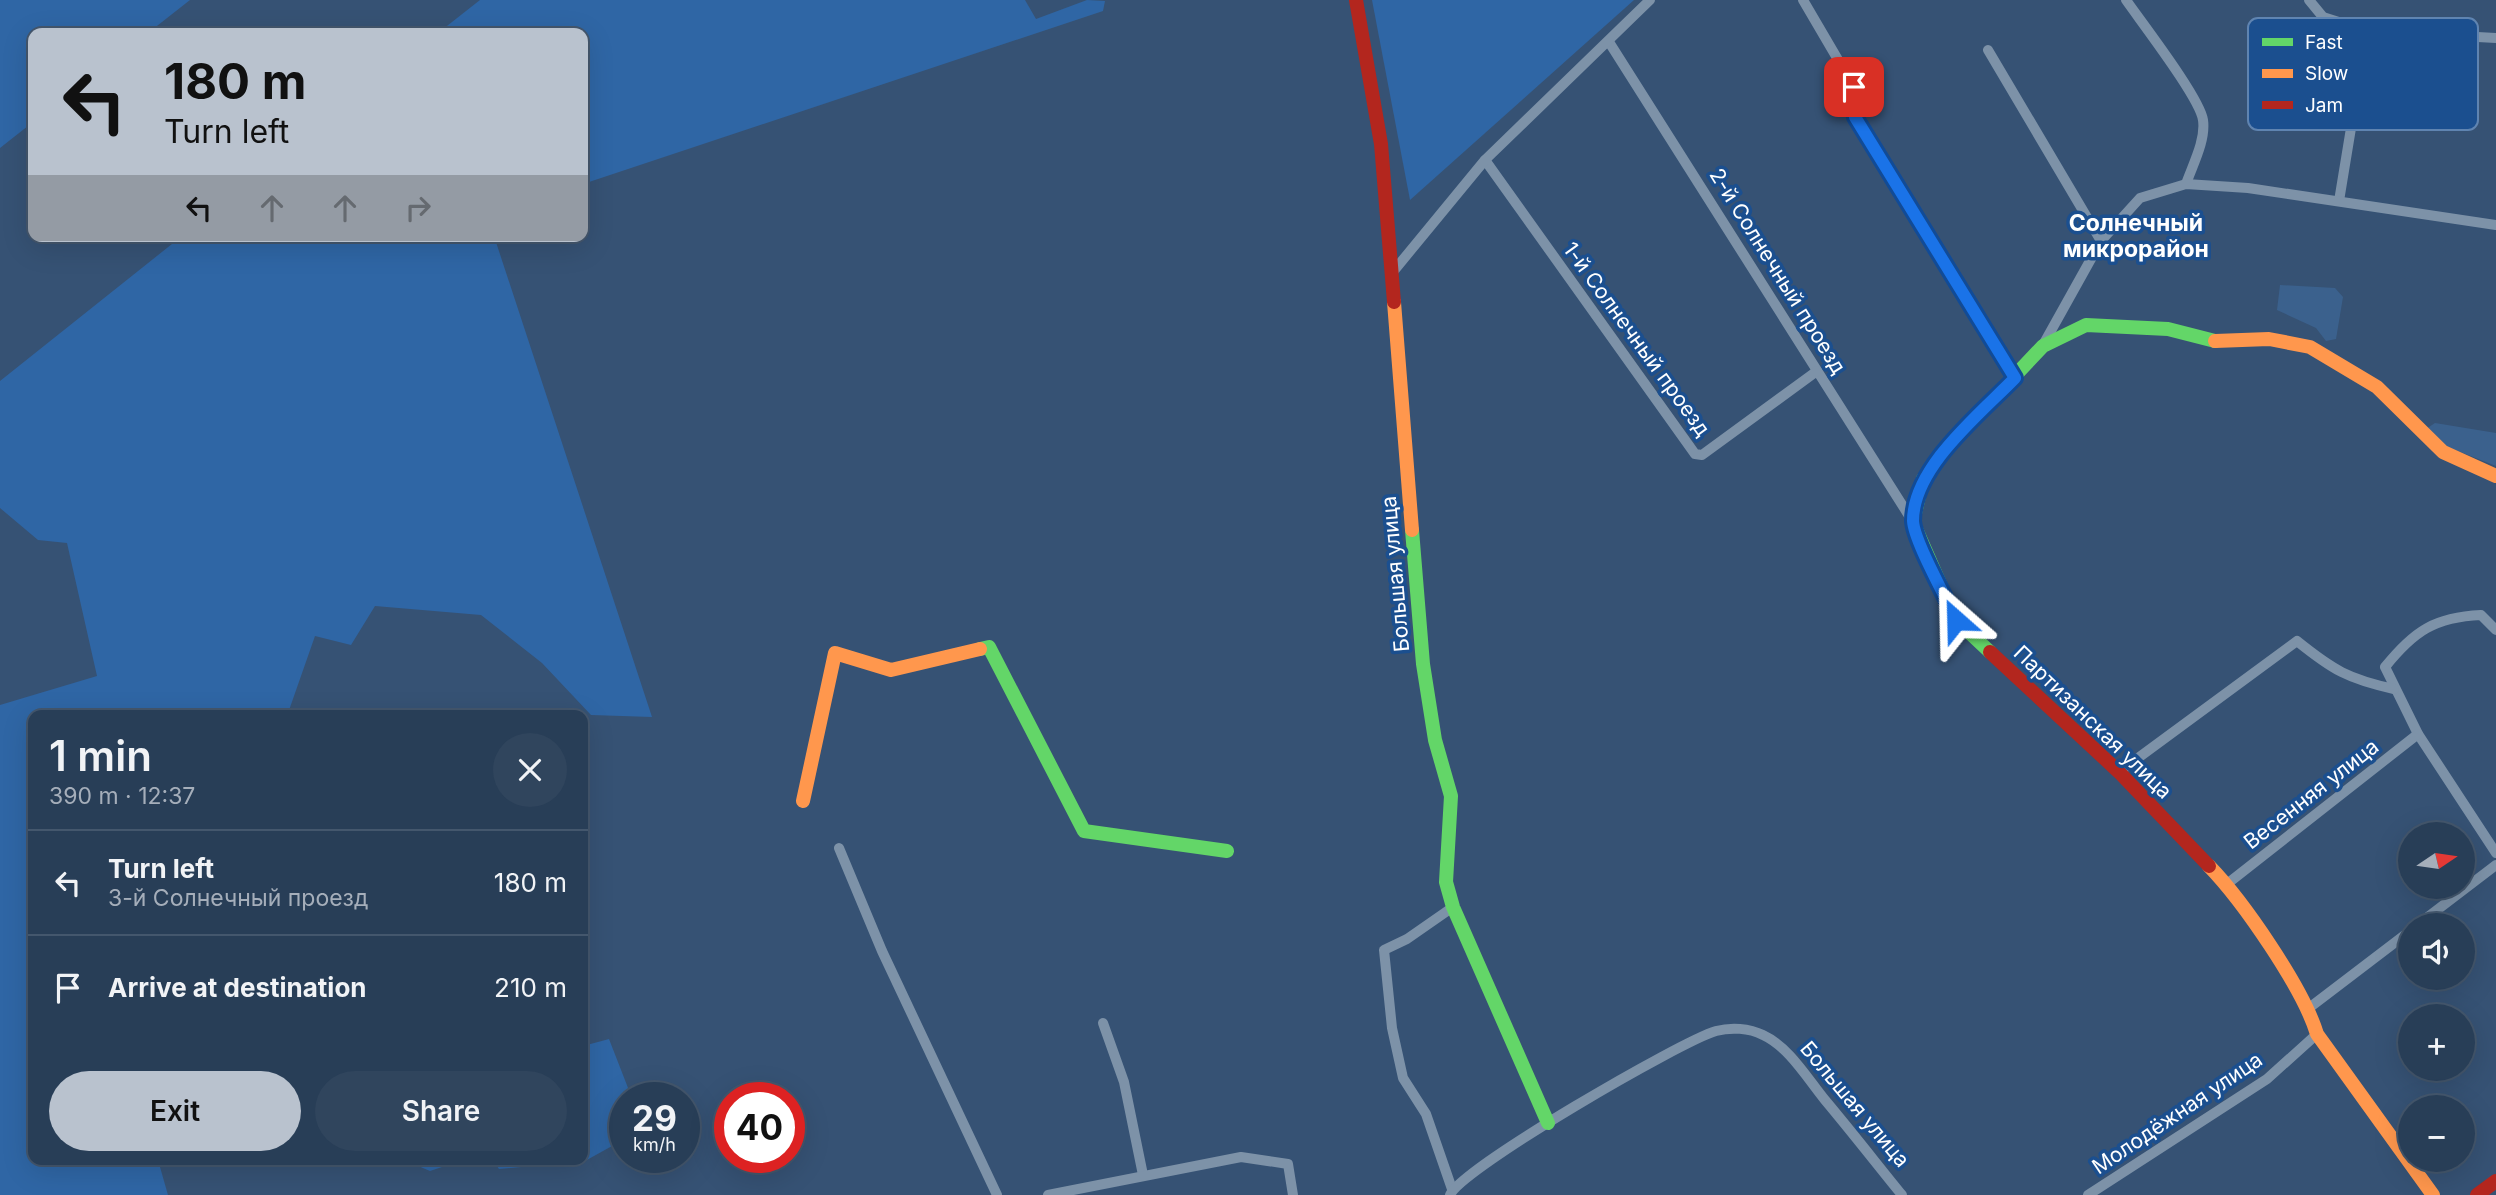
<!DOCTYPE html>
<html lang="en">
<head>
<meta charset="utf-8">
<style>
  :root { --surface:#283e57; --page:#30455d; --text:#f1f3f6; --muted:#a5aeba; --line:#44576d; --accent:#b9c2ce }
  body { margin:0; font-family:Inter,sans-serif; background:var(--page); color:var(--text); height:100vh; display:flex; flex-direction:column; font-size:26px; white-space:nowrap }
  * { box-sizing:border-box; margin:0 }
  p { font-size:23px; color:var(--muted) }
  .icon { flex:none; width:38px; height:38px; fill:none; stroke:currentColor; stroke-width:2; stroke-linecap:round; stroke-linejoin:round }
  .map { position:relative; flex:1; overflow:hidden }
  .drawer { position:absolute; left:28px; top:710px; width:560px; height:455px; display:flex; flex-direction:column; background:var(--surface); border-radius:14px; box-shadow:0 7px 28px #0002,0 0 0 2px var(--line) }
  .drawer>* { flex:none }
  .guide { position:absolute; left:28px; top:28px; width:560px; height:214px; border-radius:14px; box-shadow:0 7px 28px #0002,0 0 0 2px var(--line); background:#b9c2ce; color:#111; overflow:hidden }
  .needle { width:46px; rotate:77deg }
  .tools { position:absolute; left:2398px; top:822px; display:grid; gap:14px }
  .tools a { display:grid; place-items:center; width:77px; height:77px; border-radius:50%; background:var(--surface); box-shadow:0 7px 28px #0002,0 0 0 2px var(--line); font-size:35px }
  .speed { position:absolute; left:609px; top:1082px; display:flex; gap:14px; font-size:35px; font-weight:700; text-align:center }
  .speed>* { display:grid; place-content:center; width:91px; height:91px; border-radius:50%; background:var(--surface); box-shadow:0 7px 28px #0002,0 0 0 2px var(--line); line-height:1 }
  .speed small { font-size:18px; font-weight:400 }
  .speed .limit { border:10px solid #d22; background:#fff; color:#111 }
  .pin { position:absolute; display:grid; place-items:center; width:60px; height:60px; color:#fff; margin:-30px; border-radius:14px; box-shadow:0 4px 10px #0006 }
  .me { position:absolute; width:77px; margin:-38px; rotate:335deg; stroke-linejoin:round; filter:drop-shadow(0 0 5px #0008) }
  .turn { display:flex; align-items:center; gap:24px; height:147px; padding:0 21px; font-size:32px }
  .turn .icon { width:91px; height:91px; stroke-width:2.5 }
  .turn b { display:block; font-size:49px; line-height:60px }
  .lanes { display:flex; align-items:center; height:66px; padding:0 21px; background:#0003; justify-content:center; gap:35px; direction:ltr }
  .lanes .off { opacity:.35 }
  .round { display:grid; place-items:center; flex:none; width:74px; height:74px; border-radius:37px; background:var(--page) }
  .overview { display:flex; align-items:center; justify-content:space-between; height:119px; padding:0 21px }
  h1 { font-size:42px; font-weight:600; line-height:52px }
  .primary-button { display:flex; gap:14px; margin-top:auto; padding:14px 21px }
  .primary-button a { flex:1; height:80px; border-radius:42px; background:var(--accent); color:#111; font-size:28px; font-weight:600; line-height:80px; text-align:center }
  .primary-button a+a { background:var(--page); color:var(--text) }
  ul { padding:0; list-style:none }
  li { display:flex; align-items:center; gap:21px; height:105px; padding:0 21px; border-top:2px solid var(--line) }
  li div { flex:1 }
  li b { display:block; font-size:26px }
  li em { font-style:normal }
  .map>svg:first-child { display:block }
  .green { fill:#2f66a5 }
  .water { fill:#3b618d }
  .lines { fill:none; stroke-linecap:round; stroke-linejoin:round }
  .street { stroke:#7d92a8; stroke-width:10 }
  .fast { stroke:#63d668; stroke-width:14 }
  .slow { stroke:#ff974d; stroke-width:14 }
  .jam { stroke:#b3261e; stroke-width:14 }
  .route-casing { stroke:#114b97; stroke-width:18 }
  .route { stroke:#1a73e8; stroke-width:12 }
  .labels { text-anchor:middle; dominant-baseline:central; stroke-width:7; stroke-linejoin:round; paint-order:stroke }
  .street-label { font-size:21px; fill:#fff; stroke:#1b4f8f }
  .neighbourhood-label { font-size:23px; font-weight:bold; fill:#fff; stroke:#1b4f8f }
  .key { fill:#1b4f8f; stroke:#5f84b1; stroke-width:2 }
  .key-label { font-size:19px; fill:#fff }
</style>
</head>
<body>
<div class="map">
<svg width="2496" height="1195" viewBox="0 0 2496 1195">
  <rect width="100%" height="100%" fill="#365274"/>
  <g class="green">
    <polygon points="0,0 190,0 148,33 33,33 33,122 0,148"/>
    <polygon points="480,0 1025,0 1036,19 1087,0 1105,1 1103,11 583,184 583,33 438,33"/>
    <polygon points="1372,0 1634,0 1410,200"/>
    <polygon points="182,236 494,236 652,717 591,715 542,663 481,615 375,606 351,645 315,636 287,716 33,716 33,1160 158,1160 168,1195 0,1195 0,705 97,676 67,543 38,540 0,508 0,381"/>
    <polygon points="609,1039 630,1093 630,1097 625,1097 625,1149 612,1146 585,1161 499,1169 493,1160 583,1160 583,1046"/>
    <polygon points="404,1160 463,1160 430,1171"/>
  </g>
  <g class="water">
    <polygon points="2280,285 2335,288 2343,297 2336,339 2326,341 2316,328 2277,310"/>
    <polygon points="2435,423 2496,433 2496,466 2435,442 2426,429"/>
  </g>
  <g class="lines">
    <g class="street">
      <polyline points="1803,0 1854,87 1855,117 2015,378"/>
      <path d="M 2126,0 C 2142,23 2200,98 2203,120 C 2206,141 2192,166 2186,184"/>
      <polyline points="2309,0 2323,17 2367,31 2496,38"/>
      <polyline points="1609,42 1913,522"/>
      <polyline points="1988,50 2101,241"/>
      <polyline points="1485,160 1695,454 1702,455 1817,371"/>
      <polyline points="2339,201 2367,31"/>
      <polyline points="1392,273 1485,160 1650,0"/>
      <polyline points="2043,345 2101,241 2140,198 2186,184 2248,188 2496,225"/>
      <path d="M 2496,630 L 2481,615 C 2435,617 2414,631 2385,667 L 2418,734 L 2496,853"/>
      <path d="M 2119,772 L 2297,641 C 2333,670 2348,679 2394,689"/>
      <polyline points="839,848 882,951 997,1195"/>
      <polyline points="2227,884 2418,734"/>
      <polyline points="2416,926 2496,865"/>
      <polyline points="2309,1008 2410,931"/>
      <polyline points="1103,1023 1124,1082 1143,1175"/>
      <polyline points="1452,1189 1426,1114 1403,1078 1392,1028 1384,950 1407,939 1453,907"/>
      <polyline points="1048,1195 1241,1157 1288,1164 1293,1195"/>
      <path d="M 1450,1195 C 1462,1168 1681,1041 1716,1031 C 1731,1027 1749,1028 1763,1035 C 1789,1047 1807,1078 1825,1100 C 1851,1131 1876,1163 1902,1195"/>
      <polyline points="2088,1195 2267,1079 2317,1034"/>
    </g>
    <g class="fast">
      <polyline points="1412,530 1423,664 1435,740 1451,796 1446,882 1453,907 1548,1123"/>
      <polyline points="980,649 989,647 1084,831 1227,851"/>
      <polyline points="1990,652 1956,620 1913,522 1923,479 1956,438 2043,346 2086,325 2168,329 2215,341"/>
    </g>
    <g class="slow">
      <polyline points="1394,302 1412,530"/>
      <polyline points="2215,341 2269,339 2310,347 2377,387 2443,452 2496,476"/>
      <polyline points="803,801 835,653 891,670 980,649"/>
      <path d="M 2209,866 C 2243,901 2303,988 2317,1034 L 2433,1195"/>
    </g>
    <g class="jam">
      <polyline points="1356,0 1381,144 1394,302"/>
      <polyline points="1990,652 2119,772 2209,866"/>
      <polyline points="2477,1195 2496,1181"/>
    </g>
  </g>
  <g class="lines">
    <defs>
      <path id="route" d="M 1854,87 L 1855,117 L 2015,378 C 1980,414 1913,467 1913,521 C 1914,541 1947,599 1956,620"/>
    </defs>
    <use href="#route" class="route-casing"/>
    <use href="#route" class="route"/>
  </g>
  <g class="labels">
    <g class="street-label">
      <text transform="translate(1778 271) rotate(58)">2-й Солнечный проезд</text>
      <text transform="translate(1637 339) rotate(54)">1-й Солнечный проезд</text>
      <text transform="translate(1395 574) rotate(-95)">Большая улица</text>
      <text transform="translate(2093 722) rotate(44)">Партизанская улица</text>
      <text transform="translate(2311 794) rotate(-38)">Весенняя улица</text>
      <text transform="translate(1855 1104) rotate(50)">Большая улица</text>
      <text transform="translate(2177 1113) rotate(-34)">Молодёжная улица</text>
    </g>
    <g class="neighbourhood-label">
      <text x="2136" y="223">Солнечный<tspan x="2136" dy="26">микрорайон</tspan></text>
    </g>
  </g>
  <rect x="2248" y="18" width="230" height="112" rx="10" class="key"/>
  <rect x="2262" y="38" width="31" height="8" fill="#63d668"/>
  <rect x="2262" y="69" width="31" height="9" fill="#ff974d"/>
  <rect x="2262" y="101" width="31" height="8" fill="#b3261e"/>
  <g class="key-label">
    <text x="2305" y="49">Fast</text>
    <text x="2305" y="80">Slow</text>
    <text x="2305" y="112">Jam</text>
  </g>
</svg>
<div class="tools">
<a><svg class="needle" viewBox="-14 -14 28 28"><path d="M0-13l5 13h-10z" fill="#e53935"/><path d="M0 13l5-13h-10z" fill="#a5aeba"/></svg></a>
<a><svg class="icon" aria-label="sound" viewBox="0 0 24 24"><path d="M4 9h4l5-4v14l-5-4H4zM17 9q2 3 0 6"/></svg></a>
<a>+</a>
<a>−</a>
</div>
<div class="speed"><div>29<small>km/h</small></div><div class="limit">40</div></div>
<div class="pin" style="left:1854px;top:87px;background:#d93025"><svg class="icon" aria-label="arrive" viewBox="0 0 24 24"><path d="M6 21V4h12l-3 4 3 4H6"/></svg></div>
<svg class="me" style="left:1956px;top:620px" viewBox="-20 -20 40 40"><path d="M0-17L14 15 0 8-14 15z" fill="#1a73e8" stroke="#fff" stroke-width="4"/></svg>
<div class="guide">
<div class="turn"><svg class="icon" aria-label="left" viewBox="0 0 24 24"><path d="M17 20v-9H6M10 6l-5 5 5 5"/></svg><div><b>180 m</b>Turn left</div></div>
<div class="lanes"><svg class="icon" aria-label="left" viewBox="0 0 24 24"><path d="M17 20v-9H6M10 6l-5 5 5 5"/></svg><svg class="icon off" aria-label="ahead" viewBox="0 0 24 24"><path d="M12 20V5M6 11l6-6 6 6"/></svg><svg class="icon off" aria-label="ahead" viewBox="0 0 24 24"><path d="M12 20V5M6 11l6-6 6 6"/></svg><svg class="icon off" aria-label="right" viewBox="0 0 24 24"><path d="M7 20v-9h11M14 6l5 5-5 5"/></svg></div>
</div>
<section class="drawer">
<div class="overview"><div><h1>1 min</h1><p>390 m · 12:37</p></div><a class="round"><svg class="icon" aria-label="close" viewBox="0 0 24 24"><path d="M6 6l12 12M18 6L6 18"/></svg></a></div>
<ul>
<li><svg class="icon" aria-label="left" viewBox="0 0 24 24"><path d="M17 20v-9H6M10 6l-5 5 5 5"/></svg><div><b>Turn left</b><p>3-й Солнечный проезд</p></div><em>180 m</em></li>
<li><svg class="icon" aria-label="arrive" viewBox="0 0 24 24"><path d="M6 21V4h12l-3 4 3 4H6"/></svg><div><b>Arrive at destination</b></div><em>210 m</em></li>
</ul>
<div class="primary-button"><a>Exit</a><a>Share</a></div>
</section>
</div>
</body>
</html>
